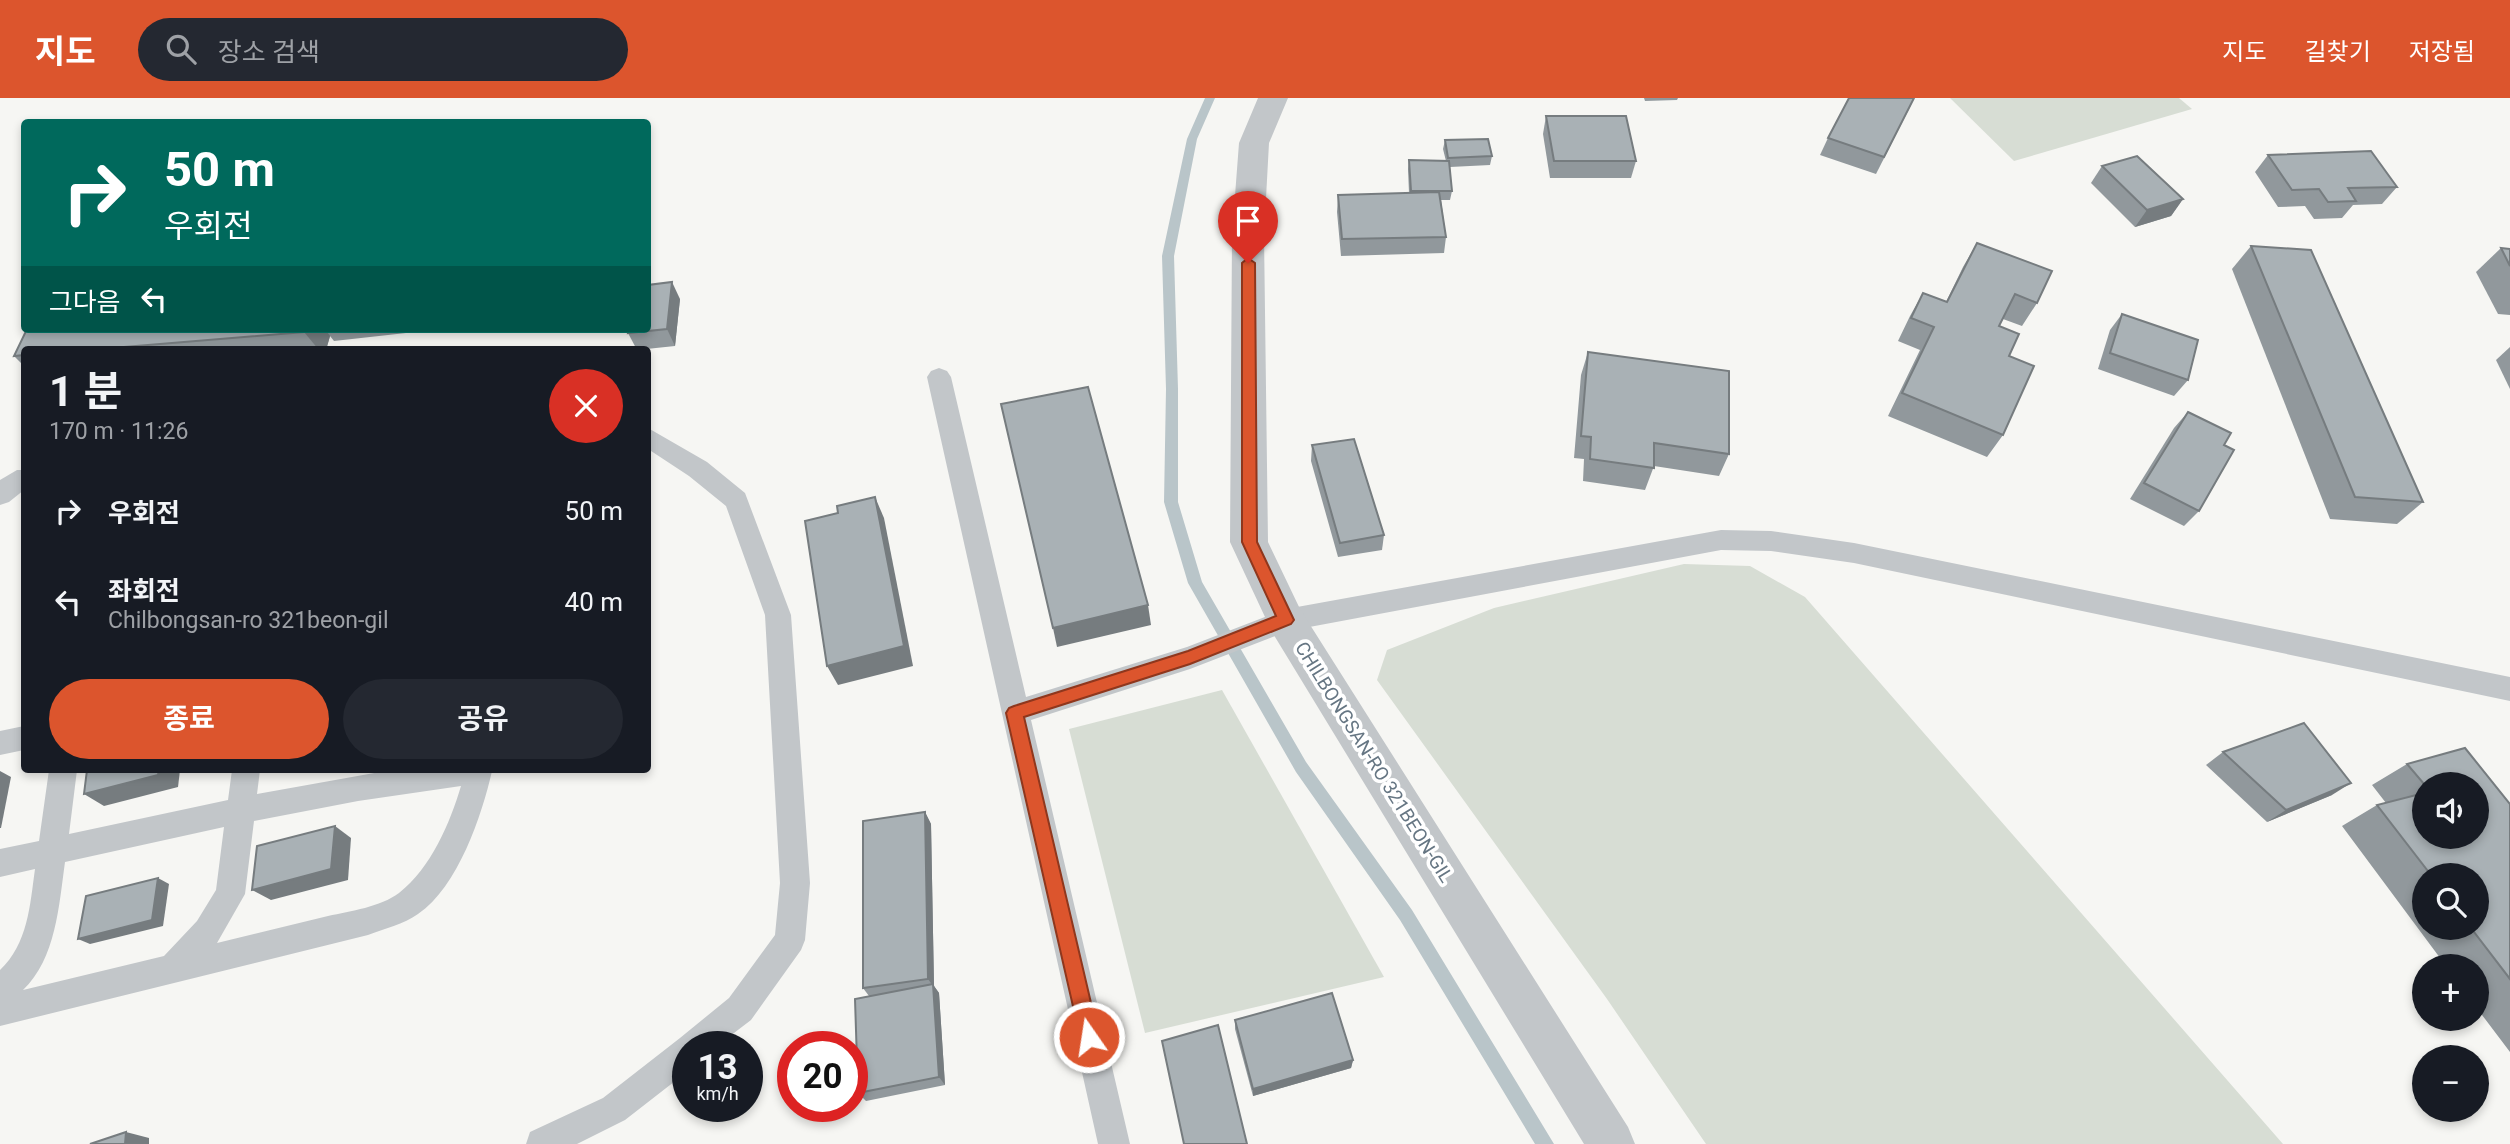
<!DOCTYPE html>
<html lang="ko">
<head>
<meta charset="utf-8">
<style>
  :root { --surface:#171b24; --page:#242831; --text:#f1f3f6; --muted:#9ea1a6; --accent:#dc552d }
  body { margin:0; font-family:Roboto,"Noto Sans KR",sans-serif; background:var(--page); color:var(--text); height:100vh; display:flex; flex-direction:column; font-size:26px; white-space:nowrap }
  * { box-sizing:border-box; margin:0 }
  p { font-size:23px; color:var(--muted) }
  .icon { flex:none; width:38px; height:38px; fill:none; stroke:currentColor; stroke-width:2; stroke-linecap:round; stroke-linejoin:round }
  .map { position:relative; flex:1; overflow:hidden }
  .drawer { position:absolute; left:21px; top:248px; width:630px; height:427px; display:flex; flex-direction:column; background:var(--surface); border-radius:7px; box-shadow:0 4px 10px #0003 }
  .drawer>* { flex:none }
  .top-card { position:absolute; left:21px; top:21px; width:630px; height:214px; border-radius:7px; box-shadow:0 4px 10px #0003; background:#00695c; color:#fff; overflow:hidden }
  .tools { position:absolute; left:2412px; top:674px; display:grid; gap:14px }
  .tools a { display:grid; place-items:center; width:77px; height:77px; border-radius:50%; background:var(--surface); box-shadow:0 4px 10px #0003; font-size:35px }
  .speed { position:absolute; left:672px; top:933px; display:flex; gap:14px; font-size:35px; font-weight:700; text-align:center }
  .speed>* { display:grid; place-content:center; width:91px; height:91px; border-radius:50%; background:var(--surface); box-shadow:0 4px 10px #0003; line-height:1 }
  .speed small { font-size:18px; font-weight:400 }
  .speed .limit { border:10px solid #d22; background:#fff; color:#111 }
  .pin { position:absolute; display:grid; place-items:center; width:60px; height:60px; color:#fff; margin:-72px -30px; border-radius:50% 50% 50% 0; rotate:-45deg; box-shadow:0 0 7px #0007 }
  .pin .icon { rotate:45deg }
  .me { position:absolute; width:77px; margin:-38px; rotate:347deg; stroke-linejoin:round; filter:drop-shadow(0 0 5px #0008) }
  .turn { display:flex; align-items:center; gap:24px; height:147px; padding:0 28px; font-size:32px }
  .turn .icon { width:91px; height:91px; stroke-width:2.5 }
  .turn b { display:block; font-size:49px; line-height:60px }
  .then { display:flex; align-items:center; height:66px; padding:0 28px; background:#0003; gap:14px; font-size:26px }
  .round { display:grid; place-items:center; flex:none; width:74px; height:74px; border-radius:37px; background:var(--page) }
  .overview { display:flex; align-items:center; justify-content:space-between; height:119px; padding:0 28px }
  h1 { font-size:42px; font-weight:700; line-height:52px }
  .action { display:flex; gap:14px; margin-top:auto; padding:14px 28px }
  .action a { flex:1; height:80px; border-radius:42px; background:var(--accent); color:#fff; font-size:28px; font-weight:700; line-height:80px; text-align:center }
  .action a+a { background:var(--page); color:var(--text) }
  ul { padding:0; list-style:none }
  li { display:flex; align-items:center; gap:21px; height:91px; padding:0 28px }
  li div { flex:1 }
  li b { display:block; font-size:26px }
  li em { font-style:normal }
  header { display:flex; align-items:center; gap:42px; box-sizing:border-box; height:98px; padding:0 35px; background:var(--accent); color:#fff }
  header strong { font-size:33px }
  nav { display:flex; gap:38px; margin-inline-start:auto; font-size:24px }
  .search { width:490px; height:63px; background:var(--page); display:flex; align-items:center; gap:18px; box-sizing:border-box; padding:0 24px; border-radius:38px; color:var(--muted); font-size:26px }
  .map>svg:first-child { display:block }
  .green { fill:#d7ddd4 }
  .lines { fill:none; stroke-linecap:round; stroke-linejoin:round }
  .stream { fill:#b9c5c9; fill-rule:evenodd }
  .service { fill:#c2c6c9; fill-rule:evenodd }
  .minor { fill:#c2c6c9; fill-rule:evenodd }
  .wall { fill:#91989c; fill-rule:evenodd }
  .shaded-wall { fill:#767c7f }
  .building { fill:#a9b1b5; stroke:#767c7f; stroke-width:2 }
  .route { fill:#dc552d; stroke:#8f371d; stroke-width:2 }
  .labels { text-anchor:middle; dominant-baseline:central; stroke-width:7; stroke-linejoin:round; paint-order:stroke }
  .street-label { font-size:19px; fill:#667683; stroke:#fff }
</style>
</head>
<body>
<header>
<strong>지도</strong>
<div class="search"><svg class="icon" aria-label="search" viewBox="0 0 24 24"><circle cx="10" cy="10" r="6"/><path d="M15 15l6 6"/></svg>장소 검색</div>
<nav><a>지도</a><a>길찾기</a><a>저장됨</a></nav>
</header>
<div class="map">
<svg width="2510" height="1046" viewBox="0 0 2510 1046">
  <rect width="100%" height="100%" fill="#f6f6f3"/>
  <g class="green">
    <polygon points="1950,0 2179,0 2192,11 2014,63"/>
    <polygon points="1684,466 1750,468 1805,499 2283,1046 1706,1046 1607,901 1377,582 1387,552 1494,510"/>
    <polygon points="1222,592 1384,879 1145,935 1069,631"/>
  </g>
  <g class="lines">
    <polygon class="stream" points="1205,0 1215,0 1197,41 1174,158 1178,291 1178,404 1202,484 1306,664 1412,812 1554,1046 1535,1046 1400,822 1296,674 1188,485 1164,404 1166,291 1162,158 1187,41"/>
    <g class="service">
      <polygon points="939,270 947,273 951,279 1026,599 1187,549 1286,511 1721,432 1771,433 1854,445 2510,579 2510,603 1854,465 1771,453 1721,452 1288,533 1190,571 1031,622 1130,1046 1098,1046 927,279 931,273"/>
      <polygon points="648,330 707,364 745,395 791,517 810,785 805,842 801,852 751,922 717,948 688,948 688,973 625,1022 577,1046 526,1046 530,1034 603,1000 680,940 729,900 775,837 780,785 765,517 726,408 689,378 648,351"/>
      <polygon points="17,372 24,372 24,392 9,404 0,407 0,382"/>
      <polygon points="24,628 24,652 0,657 0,633"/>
      <path d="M 49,672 L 77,672 L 69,736 L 228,702 L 232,672 L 260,672 L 257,696 L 391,672 L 492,673 C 482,717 458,789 418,816 C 404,826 384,831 368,837 L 0,928 L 0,872 C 28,846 30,807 35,771 L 0,779 L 0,751 L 39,743 ZM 461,688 C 450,725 431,770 399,795 C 380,809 351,813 328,818 C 291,827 254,836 217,845 L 245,796 L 254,723 L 358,703 ZM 224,729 L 216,792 L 197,823 L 164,858 L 23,892 C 56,861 59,807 65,764 Z"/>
    </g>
    <polygon class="minor" points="1258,0 1288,0 1269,45 1264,137 1268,444 1300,511 1628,1029 1635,1046 1584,1046 1272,534 1230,444 1232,137 1239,45"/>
  </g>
  <g class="wall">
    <polygon points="1644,0 1678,0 1677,2 1645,3"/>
    <polygon points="1911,7 1876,76 1820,57 1828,40"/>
    <polygon points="1546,18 1636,63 1631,80 1550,80 1543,36"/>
    <polygon points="1445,42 1492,58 1490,67 1450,69 1452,93 1450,102 1441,102 1446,139 1444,155 1341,158 1337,114 1338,97 1409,95 1408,71 1409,62 1446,63 1443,51"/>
    <polygon points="2268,57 2397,89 2382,106 2353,107 2342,120 2314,121 2305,108 2278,109 2255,74"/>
    <polygon points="2102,68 2183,101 2171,118 2135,129 2091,85"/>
    <polygon points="1977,145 2037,205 2022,228 2003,221 1999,228 2009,258 2003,337 1987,359 1888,318 1920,252 1898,243 1910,218 1923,195 1946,204 1963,169"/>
    <polygon points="2251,148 2423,404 2397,426 2330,421 2232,171"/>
    <polygon points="2501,150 2510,151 2510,217 2498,216 2476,174"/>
    <polygon points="680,201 675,248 637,252 628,235"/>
    <polygon points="2122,216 2188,282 2174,298 2098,271 2110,232"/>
    <polygon points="27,231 442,231 334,243 330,238 326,252 24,252 24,268 14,258"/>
    <polygon points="465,231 483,231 466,233"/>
    <polygon points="2510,249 2510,291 2496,262"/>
    <polygon points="1588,254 1729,356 1719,378 1654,368 1645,392 1583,383 1584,361 1574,360 1581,277"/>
    <polygon points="2188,314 2199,413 2184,428 2130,401 2174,330"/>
    <polygon points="1312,347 1384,437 1382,452 1338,459 1311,363"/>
    <polygon points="2223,654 2332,697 2267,724 2206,667"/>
    <path d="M 2407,666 L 2510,706 L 2510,954 L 2476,909 L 2476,868 L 2446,868 L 2342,728 L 2377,707 L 2386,705 L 2372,687 ZM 2424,686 L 2476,738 L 2424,738 ZM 2424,777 L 2476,777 L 2476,830 L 2424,830 Z"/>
    <polygon points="925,714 931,726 934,888 939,895 945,987 866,1003 858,995 869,898 863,890"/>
    <polygon points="1235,922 1353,962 1351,970 1253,998 1235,931"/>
  </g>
  <g class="shaded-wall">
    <polygon points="2183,101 2171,118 2135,129 2147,112"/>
    <polygon points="672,184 680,201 675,248 667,231"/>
    <polygon points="306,231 325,231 330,238 326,252 319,252 304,234"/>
    <polygon points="875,399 884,420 913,568 838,587 827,568"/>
    <polygon points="1148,507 1151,527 1057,549 1053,530"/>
    <polygon points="159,672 180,672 178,689 104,708 84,696"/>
    <polygon points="0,673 11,679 1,730 0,730"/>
    <polygon points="2351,685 2332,697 2267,724 2286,712"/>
    <polygon points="925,714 931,726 934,888 939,895 945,987 939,979 933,888 928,881"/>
    <polygon points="335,728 351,740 348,782 271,802 252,792"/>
    <polygon points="158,780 169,786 163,828 90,846 78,841"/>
    <polygon points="1353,962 1351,970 1253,998 1253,991"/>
    <polygon points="126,1034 149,1040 149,1046 125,1046"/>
  </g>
  <g class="building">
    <polygon points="1849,0 1914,0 1884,59 1828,40"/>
    <polygon points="1546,18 1626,18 1636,63 1554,63"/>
    <polygon points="1488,41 1492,58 1448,60 1445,42"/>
    <polygon points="2371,53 2397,89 2348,90 2356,103 2328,104 2319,91 2292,92 2268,57"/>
    <polygon points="2137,58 2183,101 2147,112 2102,68"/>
    <polygon points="1409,62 1449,63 1452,93 1411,93"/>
    <polygon points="1439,94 1446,139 1342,141 1338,97"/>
    <polygon points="1977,145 2052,173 2037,205 2015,196 1999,228 2019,236 2009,258 2034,268 2003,337 1902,295 1934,229 1911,220 1923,195 1947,204"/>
    <polygon points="2251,148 2311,152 2423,404 2355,399"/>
    <polygon points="2501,150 2510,151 2510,168"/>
    <polygon points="672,184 667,231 628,235 629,231 648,231 648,187"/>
    <polygon points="2122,216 2198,242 2188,282 2110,255"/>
    <polygon points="27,231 306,231 304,234 88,252 24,252 24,257 14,258"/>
    <polygon points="1588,254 1729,273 1729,356 1654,345 1654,370 1590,361 1591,339 1581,338"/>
    <polygon points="1088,289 1148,507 1053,530 1001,306"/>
    <polygon points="2188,314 2231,335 2224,347 2234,352 2199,413 2144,385"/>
    <polygon points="1354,341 1384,437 1340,445 1312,347"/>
    <polygon points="875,399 904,548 827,568 805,423 838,415 837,408"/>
    <polygon points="2304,625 2351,685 2286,712 2223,654"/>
    <polygon points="2465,650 2510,706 2510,881 2471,830 2476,830 2476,777 2431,777 2377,707 2424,695 2424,738 2476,738 2476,686 2424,686 2407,666"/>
    <polygon points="87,672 159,672 158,677 84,696"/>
    <polygon points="925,714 928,881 863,890 863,723"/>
    <polygon points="335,728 331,771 252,792 257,748"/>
    <polygon points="158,780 152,822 78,841 86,798"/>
    <polygon points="933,886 939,979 858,995 855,901"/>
    <polygon points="1332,895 1353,962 1253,991 1235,922"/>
    <polygon points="1218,927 1247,1046 1184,1046 1162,943"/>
    <polygon points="126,1034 125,1046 90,1046"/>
  </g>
  <polygon class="route" points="1248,160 1255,165 1257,444 1294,522 1291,526 1190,566 1024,619 1099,939 1096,946 1089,949 1082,946 1080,939 1006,615 1009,610 1014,608 1188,553 1276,518 1242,444 1242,165"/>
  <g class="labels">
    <g class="street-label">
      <text transform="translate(1374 664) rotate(58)">CHILBONGSAN-RO 321BEON-GIL</text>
    </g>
  </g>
</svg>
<div class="tools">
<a><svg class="icon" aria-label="sound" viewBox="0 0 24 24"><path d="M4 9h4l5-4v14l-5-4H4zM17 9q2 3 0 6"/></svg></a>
<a><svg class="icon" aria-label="search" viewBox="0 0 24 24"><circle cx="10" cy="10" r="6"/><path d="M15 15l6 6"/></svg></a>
<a>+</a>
<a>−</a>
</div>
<div class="speed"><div>13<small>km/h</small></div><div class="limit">20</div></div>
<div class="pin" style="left:1248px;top:165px;background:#d93025"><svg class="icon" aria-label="arrive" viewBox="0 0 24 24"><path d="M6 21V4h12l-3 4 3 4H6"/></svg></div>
<svg class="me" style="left:1089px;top:939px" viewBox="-20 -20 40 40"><circle r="17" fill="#dc552d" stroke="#fff" stroke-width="3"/><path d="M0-11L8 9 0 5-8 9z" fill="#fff"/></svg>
<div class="top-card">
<div class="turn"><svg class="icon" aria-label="right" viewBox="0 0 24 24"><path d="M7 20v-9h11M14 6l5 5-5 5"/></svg><div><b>50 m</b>우회전</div></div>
<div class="then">그다음<svg class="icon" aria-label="left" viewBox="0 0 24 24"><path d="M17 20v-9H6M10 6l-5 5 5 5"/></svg></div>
</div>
<section class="drawer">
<div class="overview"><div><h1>1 분</h1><p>170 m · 11:26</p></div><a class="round" style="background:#d93025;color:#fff"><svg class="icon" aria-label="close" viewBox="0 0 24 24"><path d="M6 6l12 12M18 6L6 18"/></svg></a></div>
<ul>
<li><svg class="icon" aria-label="right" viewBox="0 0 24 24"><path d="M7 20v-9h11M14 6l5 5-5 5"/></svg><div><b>우회전</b></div><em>50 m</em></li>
<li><svg class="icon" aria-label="left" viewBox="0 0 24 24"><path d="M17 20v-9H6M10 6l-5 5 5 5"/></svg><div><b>좌회전</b><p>Chilbongsan-ro 321beon-gil</p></div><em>40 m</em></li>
</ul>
<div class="action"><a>종료</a><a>공유</a></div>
</section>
</div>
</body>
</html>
